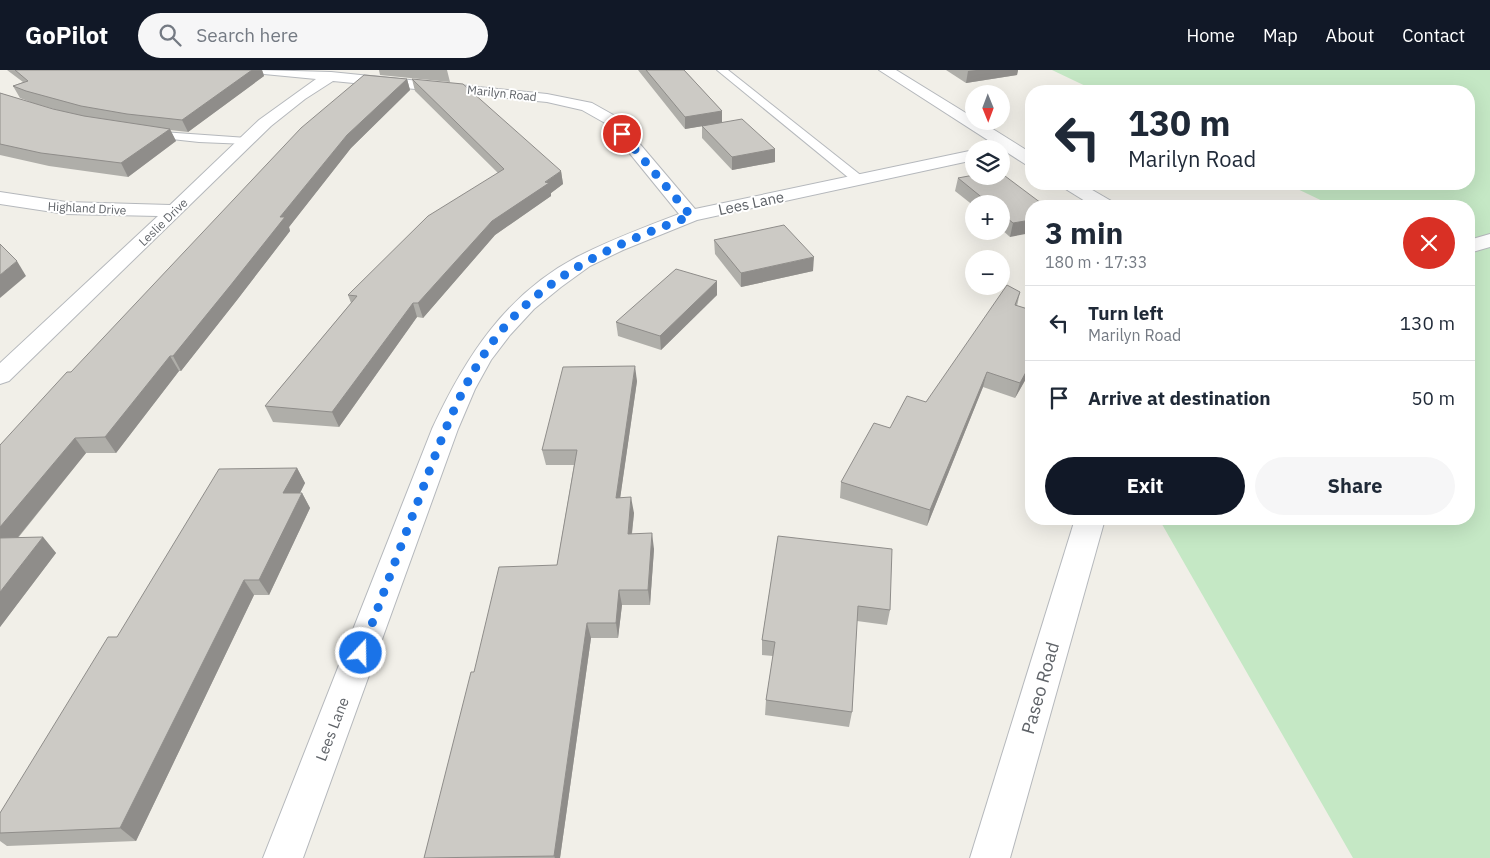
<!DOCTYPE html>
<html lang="en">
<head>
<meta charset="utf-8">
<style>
  :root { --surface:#fff; --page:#f6f6f7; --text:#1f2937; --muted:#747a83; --line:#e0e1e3; --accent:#111827 }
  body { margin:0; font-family:"IBM Plex Sans",sans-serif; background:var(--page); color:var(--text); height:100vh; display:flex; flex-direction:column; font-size:19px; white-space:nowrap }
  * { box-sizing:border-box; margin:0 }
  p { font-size:16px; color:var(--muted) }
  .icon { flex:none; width:28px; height:28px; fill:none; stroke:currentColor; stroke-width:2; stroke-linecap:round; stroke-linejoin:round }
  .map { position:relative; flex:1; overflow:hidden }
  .drawer { position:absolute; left:1025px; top:130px; width:450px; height:325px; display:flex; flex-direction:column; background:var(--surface); border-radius:20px; box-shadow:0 5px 20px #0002 }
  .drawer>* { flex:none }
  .guide { position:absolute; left:1025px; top:15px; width:450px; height:105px; border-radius:20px; box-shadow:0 5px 20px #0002; background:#fff; color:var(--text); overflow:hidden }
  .needle { width:32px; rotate:179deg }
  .tools { position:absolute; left:965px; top:15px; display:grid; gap:10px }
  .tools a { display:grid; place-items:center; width:45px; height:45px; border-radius:50%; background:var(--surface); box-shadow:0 5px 20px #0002; font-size:25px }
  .pin { position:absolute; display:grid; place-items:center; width:42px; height:42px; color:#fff; margin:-21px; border:2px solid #fff; border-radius:50%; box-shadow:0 1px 5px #0007 }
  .me { position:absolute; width:55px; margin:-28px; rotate:21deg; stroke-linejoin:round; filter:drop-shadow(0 0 4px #0008) }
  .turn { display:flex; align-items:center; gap:18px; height:105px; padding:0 20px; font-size:22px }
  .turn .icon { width:65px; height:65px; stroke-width:2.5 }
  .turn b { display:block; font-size:35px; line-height:42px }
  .round { display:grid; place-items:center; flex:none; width:52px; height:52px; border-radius:26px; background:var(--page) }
  .summary { display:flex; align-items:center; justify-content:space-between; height:85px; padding:0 20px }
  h1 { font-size:30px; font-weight:700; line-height:38px }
  .cta { display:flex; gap:10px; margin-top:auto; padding:10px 20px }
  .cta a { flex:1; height:58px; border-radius:30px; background:var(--accent); color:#fff; font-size:20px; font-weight:700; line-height:58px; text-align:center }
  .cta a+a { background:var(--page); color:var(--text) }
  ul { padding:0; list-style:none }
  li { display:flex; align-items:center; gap:15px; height:75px; padding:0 20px; border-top:1px solid var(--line) }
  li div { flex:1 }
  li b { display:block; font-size:19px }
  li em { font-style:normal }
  header { display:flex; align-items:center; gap:30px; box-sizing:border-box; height:70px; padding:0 25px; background:var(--accent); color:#fff }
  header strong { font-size:24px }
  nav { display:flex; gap:28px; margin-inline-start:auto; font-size:18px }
  .search { width:350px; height:45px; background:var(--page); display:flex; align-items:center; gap:12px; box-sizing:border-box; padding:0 18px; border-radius:28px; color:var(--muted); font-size:19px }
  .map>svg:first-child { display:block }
  .green { fill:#c5e8c5 }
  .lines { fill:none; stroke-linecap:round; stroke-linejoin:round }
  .lane-casing { stroke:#b5b8bc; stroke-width:2 }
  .street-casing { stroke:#b5b8bc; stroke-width:2 }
  .lane { fill:#fff; fill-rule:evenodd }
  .street { fill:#fff; fill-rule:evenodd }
  .wall { fill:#afaea9 }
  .shaded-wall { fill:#8f8d8a }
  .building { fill:#cccac5; stroke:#8f8d8a }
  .route { stroke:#1a73e8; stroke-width:9; stroke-dasharray:0 16.2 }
  .labels { text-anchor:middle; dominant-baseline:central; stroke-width:4; stroke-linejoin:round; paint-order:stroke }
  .far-street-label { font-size:12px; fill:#5f6368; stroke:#fff }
  .street-label { font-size:15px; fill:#5f6368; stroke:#fff }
  .near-street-label { font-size:18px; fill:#5f6368; stroke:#fff }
</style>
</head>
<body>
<header>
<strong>GoPilot</strong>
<div class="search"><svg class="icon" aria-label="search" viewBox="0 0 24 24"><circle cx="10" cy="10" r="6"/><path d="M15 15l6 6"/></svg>Search here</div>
<nav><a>Home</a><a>Map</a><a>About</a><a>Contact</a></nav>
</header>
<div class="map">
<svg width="1490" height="788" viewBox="0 0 1490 788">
  <rect width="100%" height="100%" fill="#f1efe8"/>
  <polygon class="green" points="1052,0 1490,0 1490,788 1353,788 1159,449 1469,449 1469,136 1333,136 1287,114 1469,114 1469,21 1096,21"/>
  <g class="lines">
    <defs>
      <g id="lane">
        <polygon points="717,0 728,0 863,107 865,110 863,113 855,113"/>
        <polygon points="148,61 247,68 253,71 247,74 199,72 144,66 142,64"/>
      </g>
      <g id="street">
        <path d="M 257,0 L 331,2 L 547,24 L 592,33 L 617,47 L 695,139 L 974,80 L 974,90 L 697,150 L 623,180 L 590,196 L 561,217 L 534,239 L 510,265 L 491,290 L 475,319 L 458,359 L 303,788 L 263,788 L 432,359 C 465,288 505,225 577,187 C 610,170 645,157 679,144 L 605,53 L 582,40 L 547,32 L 333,11 L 305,29 L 271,56 L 9,311 L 0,314 L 0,293 L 158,146 L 66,144 L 0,134 L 0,122 L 66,132 L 170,135 L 259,50 L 316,9 L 264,4 Z"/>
        <polygon points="879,0 896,0 974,48 974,51 980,51 1031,83 1031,95 1025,94"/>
        <polygon points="1061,114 1082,114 1113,132 1115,136 1093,136 1064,118"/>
        <polygon points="1490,164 1490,177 1469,183 1469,170"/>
        <polygon points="1075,449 1105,449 1010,788 970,788"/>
      </g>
    </defs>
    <use href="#lane" class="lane-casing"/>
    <use href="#street" class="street-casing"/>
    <use href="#lane" class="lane"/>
    <use href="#street" class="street"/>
  </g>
  <g class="wall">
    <polygon points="7,0 262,0 264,6 188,62 170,60 176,71 128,107 49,96 0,85 0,23 53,39 68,43 33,33 20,28 13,16 23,12"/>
    <polygon points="379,0 447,0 450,12 380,5"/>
    <polygon points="638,0 684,0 722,41 722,52 775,79 775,92 732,100 702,68 702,56 685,59"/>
    <polygon points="946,0 1018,0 1017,5 966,13"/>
    <polygon points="407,9 410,20 351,78 289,157 290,161 237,230 181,301 179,301 116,383 86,383 18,468 43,467 56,483 0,557 0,375 71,302"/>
    <polygon points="412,9 561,101 563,114 551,123 551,126 495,165 423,248 417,247 339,357 273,352 265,336 351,233 348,225 498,103 415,21"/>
    <polygon points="958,108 1045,136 1010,167 1001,159 1001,134 974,134 974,136 955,121"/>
    <polygon points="714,170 813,201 741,217 715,184"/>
    <polygon points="717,211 717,225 661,280 618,266 616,252"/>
    <polygon points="1020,222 1017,236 1031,240 1031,300 1015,328 983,317 927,456 840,428 841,412 926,332"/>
    <polygon points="637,311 620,428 634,443 632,464 654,479 650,535 622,535 618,568 591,568 560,788 424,788 474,602 557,495 574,395 546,395 542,380"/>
    <polygon points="297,398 305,413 300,423 302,423 310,438 269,525 254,525 136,771 7,776 0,771 0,743 117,567"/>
    <polygon points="778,466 890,540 887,555 857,551 852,642 849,657 765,645 766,630 773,586 762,585 762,570"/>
  </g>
  <g class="shaded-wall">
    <polygon points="252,0 262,0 264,6 188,62 182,50"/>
    <polygon points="976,0 1018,0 1017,5 966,13 968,1"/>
    <polygon points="407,9 410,20 351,78 289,157 290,161 237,230 181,301 173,286 280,147 347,65"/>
    <polygon points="722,41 722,53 685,59 685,47"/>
    <polygon points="170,59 176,71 128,107 121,93"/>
    <polygon points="775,79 775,92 732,100 732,87"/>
    <polygon points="561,101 563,114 551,123 551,126 495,165 423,248 418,233 492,151"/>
    <polygon points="1031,150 1031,163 1010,167 1013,153"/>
    <polygon points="814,187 813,201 741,217 741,203"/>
    <polygon points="17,191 26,206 0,228 0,205"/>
    <polygon points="717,211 717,225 661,280 660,266"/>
    <polygon points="413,233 417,247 339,357 332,342"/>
    <polygon points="170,286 179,301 116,383 105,367"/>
    <polygon points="1031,293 1031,300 1015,328 1020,313"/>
    <polygon points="635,296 637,311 618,443 616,428"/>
    <polygon points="987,302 983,317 927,456 930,440"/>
    <polygon points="75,368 86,383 5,483 0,478 0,457"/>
    <polygon points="297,398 305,413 292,439 283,423"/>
    <polygon points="302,423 310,438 269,525 259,510"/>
    <polygon points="631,427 634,443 630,479 628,464"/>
    <polygon points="652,463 654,479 650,535 648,520"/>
    <polygon points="43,467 56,483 0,557 0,522"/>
    <polygon points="244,510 254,525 136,771 120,758"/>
    <polygon points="619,520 622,535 618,568 616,553"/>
    <polygon points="587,553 591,568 560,788 555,788 554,786"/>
  </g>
  <g class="building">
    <polygon points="15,0 252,0 182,50 127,44 81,36 26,21 13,16 28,11"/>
    <polygon points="646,0 684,0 722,41 685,47"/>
    <polygon points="364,5 407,9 347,65 280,147 285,147 230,216 173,286 170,286 105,367 75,368 0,457 0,375 67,302 71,302 301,58"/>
    <polygon points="412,9 463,14 561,101 545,112 549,113 492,151 418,233 413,233 332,342 265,336 357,226 348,225 428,146 504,99"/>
    <polygon points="0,23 53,39 84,46 170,59 121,93 41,83 0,74"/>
    <polygon points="742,49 775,79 732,87 702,56"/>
    <polygon points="1001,103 1045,136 1031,136 1031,150 1013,153 1001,143 1001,134 990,134 958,108 974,105 974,106 1001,106"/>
    <polygon points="784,155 814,187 741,203 714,170"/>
    <polygon points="0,174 17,191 0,205"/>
    <polygon points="676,199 717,211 660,266 616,252"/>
    <polygon points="1007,215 1020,222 1015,235 1031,240 1031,293 1020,313 987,302 930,440 841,412 874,353 890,358 907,326 926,332"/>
    <polygon points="635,296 616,428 631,427 628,464 652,463 648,520 619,520 616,553 587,553 554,786 424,788 471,602 474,602 499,497 557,495 577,380 542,380 563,297"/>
    <polygon points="297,398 283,423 302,423 259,510 244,510 120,758 0,763 0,743 108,567 117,567 219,399"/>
    <polygon points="778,466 892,479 890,540 858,536 852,642 766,630 775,572 762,570"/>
    <polygon points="43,467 0,522 0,468"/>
  </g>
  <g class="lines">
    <path class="route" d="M 361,583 C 380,533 398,483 417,434 C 444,362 469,285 528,233 C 575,191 632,168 691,146 L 622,64"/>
  </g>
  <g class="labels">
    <g class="far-street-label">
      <text transform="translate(502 23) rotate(6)">Marilyn Road</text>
      <text transform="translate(87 138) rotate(3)">Highland Drive</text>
      <text transform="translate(163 152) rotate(-44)">Leslie Drive</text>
    </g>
    <g class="street-label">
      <text transform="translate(751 133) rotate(-12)">Lees Lane</text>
      <text transform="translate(332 659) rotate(-69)">Lees Lane</text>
    </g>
    <g class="near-street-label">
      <text transform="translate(1040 618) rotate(-74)">Paseo Road</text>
    </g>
  </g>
</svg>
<div class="tools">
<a><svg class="needle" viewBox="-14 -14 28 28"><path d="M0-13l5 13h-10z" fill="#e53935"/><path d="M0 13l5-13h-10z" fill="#747a83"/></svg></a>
<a><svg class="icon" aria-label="layers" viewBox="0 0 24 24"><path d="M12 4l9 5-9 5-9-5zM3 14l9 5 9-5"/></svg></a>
<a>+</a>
<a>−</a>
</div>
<div class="pin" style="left:622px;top:64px;background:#d93025"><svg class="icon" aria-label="arrive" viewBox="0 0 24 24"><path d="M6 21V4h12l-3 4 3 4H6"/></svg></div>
<svg class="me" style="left:361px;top:583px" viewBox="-20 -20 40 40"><circle r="17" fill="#1a73e8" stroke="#fff" stroke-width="3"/><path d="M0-11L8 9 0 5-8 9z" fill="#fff"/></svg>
<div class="guide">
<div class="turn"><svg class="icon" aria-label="left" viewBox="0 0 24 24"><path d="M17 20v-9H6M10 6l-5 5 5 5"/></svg><div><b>130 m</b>Marilyn Road</div></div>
</div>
<section class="drawer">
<div class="summary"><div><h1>3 min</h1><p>180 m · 17:33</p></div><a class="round" style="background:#d93025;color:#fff"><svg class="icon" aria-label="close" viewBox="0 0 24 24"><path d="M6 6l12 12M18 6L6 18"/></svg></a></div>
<ul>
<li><svg class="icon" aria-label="left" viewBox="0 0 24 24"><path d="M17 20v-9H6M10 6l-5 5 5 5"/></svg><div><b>Turn left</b><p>Marilyn Road</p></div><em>130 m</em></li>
<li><svg class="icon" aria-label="arrive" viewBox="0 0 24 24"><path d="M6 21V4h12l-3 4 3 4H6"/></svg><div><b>Arrive at destination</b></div><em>50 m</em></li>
</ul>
<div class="cta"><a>Exit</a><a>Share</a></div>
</section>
</div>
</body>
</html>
